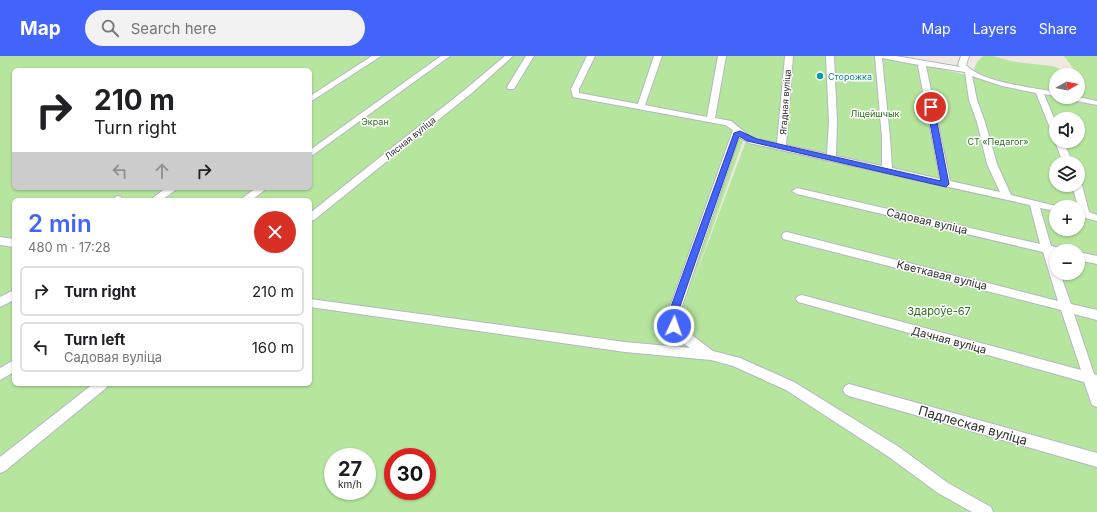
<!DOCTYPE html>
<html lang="en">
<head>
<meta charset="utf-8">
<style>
  :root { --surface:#fff; --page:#f2f2f2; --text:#202124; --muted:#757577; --line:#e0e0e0; --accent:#4264fb }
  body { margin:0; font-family:Inter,sans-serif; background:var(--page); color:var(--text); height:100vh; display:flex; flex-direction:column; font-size:15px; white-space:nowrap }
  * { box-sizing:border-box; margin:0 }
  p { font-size:13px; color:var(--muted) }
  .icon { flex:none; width:22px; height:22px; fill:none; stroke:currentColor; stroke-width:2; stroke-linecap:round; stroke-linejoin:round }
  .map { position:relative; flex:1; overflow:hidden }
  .drawer { position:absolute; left:12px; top:142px; width:300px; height:188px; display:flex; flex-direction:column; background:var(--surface); border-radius:6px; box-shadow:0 1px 3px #0004 }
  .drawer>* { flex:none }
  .hud { position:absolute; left:12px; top:12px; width:300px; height:122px; border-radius:6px; box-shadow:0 1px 3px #0004; background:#fff; color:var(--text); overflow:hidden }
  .needle { width:26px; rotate:81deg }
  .buttons { position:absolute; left:1049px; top:12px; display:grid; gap:8px }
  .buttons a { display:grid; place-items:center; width:36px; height:36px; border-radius:50%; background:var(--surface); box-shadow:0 1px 3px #0004; font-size:20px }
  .speed { position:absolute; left:324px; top:392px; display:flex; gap:8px; font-size:20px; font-weight:700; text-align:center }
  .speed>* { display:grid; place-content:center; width:52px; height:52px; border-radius:50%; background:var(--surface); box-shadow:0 1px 3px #0004; line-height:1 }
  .speed small { font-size:10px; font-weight:400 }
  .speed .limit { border:6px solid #d22; background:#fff; color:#111 }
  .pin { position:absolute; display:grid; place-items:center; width:34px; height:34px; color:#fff; margin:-17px; border:2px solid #fff; border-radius:50%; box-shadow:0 1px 4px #0007 }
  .me { position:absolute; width:44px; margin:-22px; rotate:3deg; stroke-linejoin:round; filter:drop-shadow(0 0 3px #0008) }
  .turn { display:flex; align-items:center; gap:14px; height:84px; padding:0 16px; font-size:18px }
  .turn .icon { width:52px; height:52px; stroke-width:2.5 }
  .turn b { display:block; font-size:28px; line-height:34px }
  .lanes { display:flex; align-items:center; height:38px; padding:0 16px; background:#0003; justify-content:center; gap:20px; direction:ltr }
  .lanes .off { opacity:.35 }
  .round { display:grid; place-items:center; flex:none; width:42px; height:42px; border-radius:21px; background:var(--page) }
  .summary { display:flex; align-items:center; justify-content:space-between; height:68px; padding:0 16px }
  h1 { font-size:24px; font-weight:600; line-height:30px; color:var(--accent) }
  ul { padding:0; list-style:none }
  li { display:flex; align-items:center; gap:12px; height:50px; margin:0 8px 6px; padding:0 8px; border:2px solid var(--line); border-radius:6px }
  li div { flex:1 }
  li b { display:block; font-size:15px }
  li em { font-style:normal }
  header { display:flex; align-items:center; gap:24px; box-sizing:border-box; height:56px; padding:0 20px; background:var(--accent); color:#fff }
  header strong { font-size:19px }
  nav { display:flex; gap:22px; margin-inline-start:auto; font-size:14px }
  .search { width:280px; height:36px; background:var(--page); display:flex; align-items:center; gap:10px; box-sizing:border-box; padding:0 14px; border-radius:22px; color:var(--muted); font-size:15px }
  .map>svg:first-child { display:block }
  .green { fill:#b6e59e; fill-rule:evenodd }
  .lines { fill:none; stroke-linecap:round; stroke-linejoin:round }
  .street-casing { stroke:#b4b7c1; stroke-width:2 }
  .street { fill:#fff; fill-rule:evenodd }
  .route { fill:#4264fb; stroke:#2b41a3 }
  .culture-dot { fill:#0f9aa8; stroke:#fff; stroke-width:1.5 }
  .labels { text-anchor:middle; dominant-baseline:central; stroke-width:3; stroke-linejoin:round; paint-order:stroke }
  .far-culture-label { font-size:9px; fill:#0d838f; stroke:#fff; text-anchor:start }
  .far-street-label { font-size:9px; fill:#2e2e2e; stroke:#fff }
  .far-park-label { font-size:9px; fill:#2c6e1b; stroke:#fff }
  .street-label { font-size:11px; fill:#2e2e2e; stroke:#fff }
  .park-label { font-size:11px; fill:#2c6e1b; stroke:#fff }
  .near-street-label { font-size:13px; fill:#2e2e2e; stroke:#fff }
</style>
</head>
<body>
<header>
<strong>Map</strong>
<div class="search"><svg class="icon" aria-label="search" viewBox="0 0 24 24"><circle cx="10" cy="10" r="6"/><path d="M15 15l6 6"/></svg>Search here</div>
<nav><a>Map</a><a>Layers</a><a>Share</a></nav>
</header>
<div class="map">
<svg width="1097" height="456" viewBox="0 0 1097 456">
  <rect width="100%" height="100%" fill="#efe9e1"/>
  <g class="green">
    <path d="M 0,0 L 882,0 L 925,9 L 948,130 L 913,123 L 948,131 L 925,9 L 1030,34 L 973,16 L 977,6 L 983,0 L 993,0 L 1015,6 L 1052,10 L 1077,19 L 1056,19 L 1056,39 L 1040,38 L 1097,49 L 1097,456 L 0,456 ZM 14,14 L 310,14 L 310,132 L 14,132 ZM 1056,63 L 1078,63 L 1078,85 L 1056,85 ZM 747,81 L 747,82 L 692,230 L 743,85 ZM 1056,107 L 1078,107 L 1078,129 L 1056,129 ZM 14,144 L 310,144 L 310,328 L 14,328 ZM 1056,151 L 1078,151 L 1078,173 L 1056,173 ZM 1056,195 L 1078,195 L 1078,217 L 1056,217 ZM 333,401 L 367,401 L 367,435 L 333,435 ZM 393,401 L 427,401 L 427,435 L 393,435 Z"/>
    <polygon points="1064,0 1097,0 1097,46 1078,41 1078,19"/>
  </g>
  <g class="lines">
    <defs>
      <g id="street">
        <polygon points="372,0 381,0 310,46 310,40"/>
        <polygon points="441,0 450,0 310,101 310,94"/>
        <polygon points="505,0 513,0 473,36 314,164 310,165 310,157 467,32"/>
        <polygon points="526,0 534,0 514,33 508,33 507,31"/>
        <path d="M 587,0 L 595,0 L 579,33 L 579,37 L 638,48 L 654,0 L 662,0 L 645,49 L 707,61 L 718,0 L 726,0 L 715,62 L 731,65 L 752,82 L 777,87 L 785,0 L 793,0 L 786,89 L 827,98 L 829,66 L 826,0 L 834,0 L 837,66 L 836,100 L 882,110 L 882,82 L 875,0 L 896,0 L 960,11 L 958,9 L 961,0 L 969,0 L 966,9 C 981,26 1033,32 1056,36 L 1056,40 L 1044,38 L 1056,67 L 1056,80 L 1052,77 L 1036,37 L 1002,30 L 972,20 L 977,44 L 985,66 L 997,108 L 1011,139 L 1060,151 L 1056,151 L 1056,155 L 1040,152 L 1051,190 L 1060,192 L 1061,195 L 1056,195 L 1056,199 L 1054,198 L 1056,204 L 1056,217 L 1060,217 L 1071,248 L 1097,254 L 1097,264 L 1074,258 L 1094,318 L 1097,319 L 1097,351 L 1092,349 L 1084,326 L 802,247 L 798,246 L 796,243 L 798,240 L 802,239 L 1081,314 L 1061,254 L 787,184 L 783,183 L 782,180 L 783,177 L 787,176 L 1058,245 L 1043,196 L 797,138 L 792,135 L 797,132 L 1040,188 L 1030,149 L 749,87 L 739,81 L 679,259 L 680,266 L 685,274 L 713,295 L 740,302 L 794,326 L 899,391 L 948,427 L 991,451 L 993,456 L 972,456 L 938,437 L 889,401 L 786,334 L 733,310 L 711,304 L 625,296 L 310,251 L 310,243 L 625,286 L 690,292 C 678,284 670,274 667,259 L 733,74 L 725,69 L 573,41 L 571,33 ZM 882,2 L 919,9 L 918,10 L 940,123 L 892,112 L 890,82 ZM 926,10 L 965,16 L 969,44 L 977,66 L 987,108 L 1000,136 L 950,125 Z"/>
        <polygon points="1065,41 1078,41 1097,45 1097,49 1066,43"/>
        <polygon points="1056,83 1056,85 1063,85 1073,107 1063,107 1055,85"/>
        <polygon points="1078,126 1082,129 1089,156 1097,159 1097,165 1078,160 1079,154 1072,129 1078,129"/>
        <polygon points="166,132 178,132 162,144 150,144"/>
        <polygon points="256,132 267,132 252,144 240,144"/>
        <polygon points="118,140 121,141 124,144 114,144 115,141"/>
        <polygon points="0,181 14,183 14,191 0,189"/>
        <polygon points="1078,196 1097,200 1097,208 1078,204"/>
        <polygon points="14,234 14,244 0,251 0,241"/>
        <polygon points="14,304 14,316 0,324 0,312"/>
        <polygon points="93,328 108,328 106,332 5,415 0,417 0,401"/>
        <polygon points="849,328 1097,397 1097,411 849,340 845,338 843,334 845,330"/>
      </g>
    </defs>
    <use href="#street" class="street-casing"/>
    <use href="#street" class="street"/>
  </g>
  <polygon class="route" points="931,49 934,51 949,128 946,131 756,87 747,85 739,80 677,259 679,270 678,273 671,273 668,259 734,77 740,75 757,83 941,125 927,51"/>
  <circle class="culture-dot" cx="820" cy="20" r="4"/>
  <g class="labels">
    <g class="far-culture-label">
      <text x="828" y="20">Сторожка</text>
    </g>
    <g class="far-street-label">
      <text transform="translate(785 46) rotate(-86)">Ягадная вуліца</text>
      <text transform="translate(410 82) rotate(-39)">Лясная вуліца</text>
    </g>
    <g class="far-park-label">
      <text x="875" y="57">Ліцейшчык</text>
      <text x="375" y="65">Экран</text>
      <text x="998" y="85">СТ «Педагог»</text>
    </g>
    <g class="street-label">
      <text transform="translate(927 165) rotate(13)">Садовая вуліца</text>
      <text transform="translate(942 219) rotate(14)">Кветкавая вуліца</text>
      <text transform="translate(949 284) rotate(15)">Дачная вуліца</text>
    </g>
    <g class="park-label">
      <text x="939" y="255">Здароўе-67</text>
    </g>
    <g class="near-street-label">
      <text transform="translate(973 369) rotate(16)">Падлеская вуліца</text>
    </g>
  </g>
</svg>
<div class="buttons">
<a><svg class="needle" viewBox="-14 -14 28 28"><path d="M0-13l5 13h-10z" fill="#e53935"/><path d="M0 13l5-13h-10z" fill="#757577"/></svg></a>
<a><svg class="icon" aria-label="sound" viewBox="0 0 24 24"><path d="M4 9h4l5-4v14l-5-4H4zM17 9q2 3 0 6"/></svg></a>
<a><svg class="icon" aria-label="layers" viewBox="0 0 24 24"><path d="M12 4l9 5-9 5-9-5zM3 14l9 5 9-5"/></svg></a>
<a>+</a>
<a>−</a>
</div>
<div class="speed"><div>27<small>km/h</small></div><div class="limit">30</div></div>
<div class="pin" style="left:931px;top:51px;background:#d93025"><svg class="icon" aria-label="arrive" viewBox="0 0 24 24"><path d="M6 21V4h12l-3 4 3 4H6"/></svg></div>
<svg class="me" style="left:674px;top:270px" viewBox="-20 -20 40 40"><circle r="17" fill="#4264fb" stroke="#fff" stroke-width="3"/><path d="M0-11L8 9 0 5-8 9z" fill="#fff"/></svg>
<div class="hud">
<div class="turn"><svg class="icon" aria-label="right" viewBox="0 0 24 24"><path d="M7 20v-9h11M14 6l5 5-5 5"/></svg><div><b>210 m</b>Turn right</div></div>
<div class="lanes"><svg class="icon off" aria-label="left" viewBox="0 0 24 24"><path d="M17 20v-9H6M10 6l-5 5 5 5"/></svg><svg class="icon off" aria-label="ahead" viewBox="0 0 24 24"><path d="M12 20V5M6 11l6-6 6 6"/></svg><svg class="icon" aria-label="right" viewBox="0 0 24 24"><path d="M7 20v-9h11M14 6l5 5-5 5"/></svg></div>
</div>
<section class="drawer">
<div class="summary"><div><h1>2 min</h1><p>480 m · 17:28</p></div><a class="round" style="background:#d93025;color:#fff"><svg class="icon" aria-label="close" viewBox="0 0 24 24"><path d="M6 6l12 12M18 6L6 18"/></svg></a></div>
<ul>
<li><svg class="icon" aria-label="right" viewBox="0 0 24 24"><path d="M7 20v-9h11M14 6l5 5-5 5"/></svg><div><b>Turn right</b></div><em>210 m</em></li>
<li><svg class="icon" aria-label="left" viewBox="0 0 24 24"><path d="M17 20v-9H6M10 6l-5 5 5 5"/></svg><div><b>Turn left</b><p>Садовая вуліца</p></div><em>160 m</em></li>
</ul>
</section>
</div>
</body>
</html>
